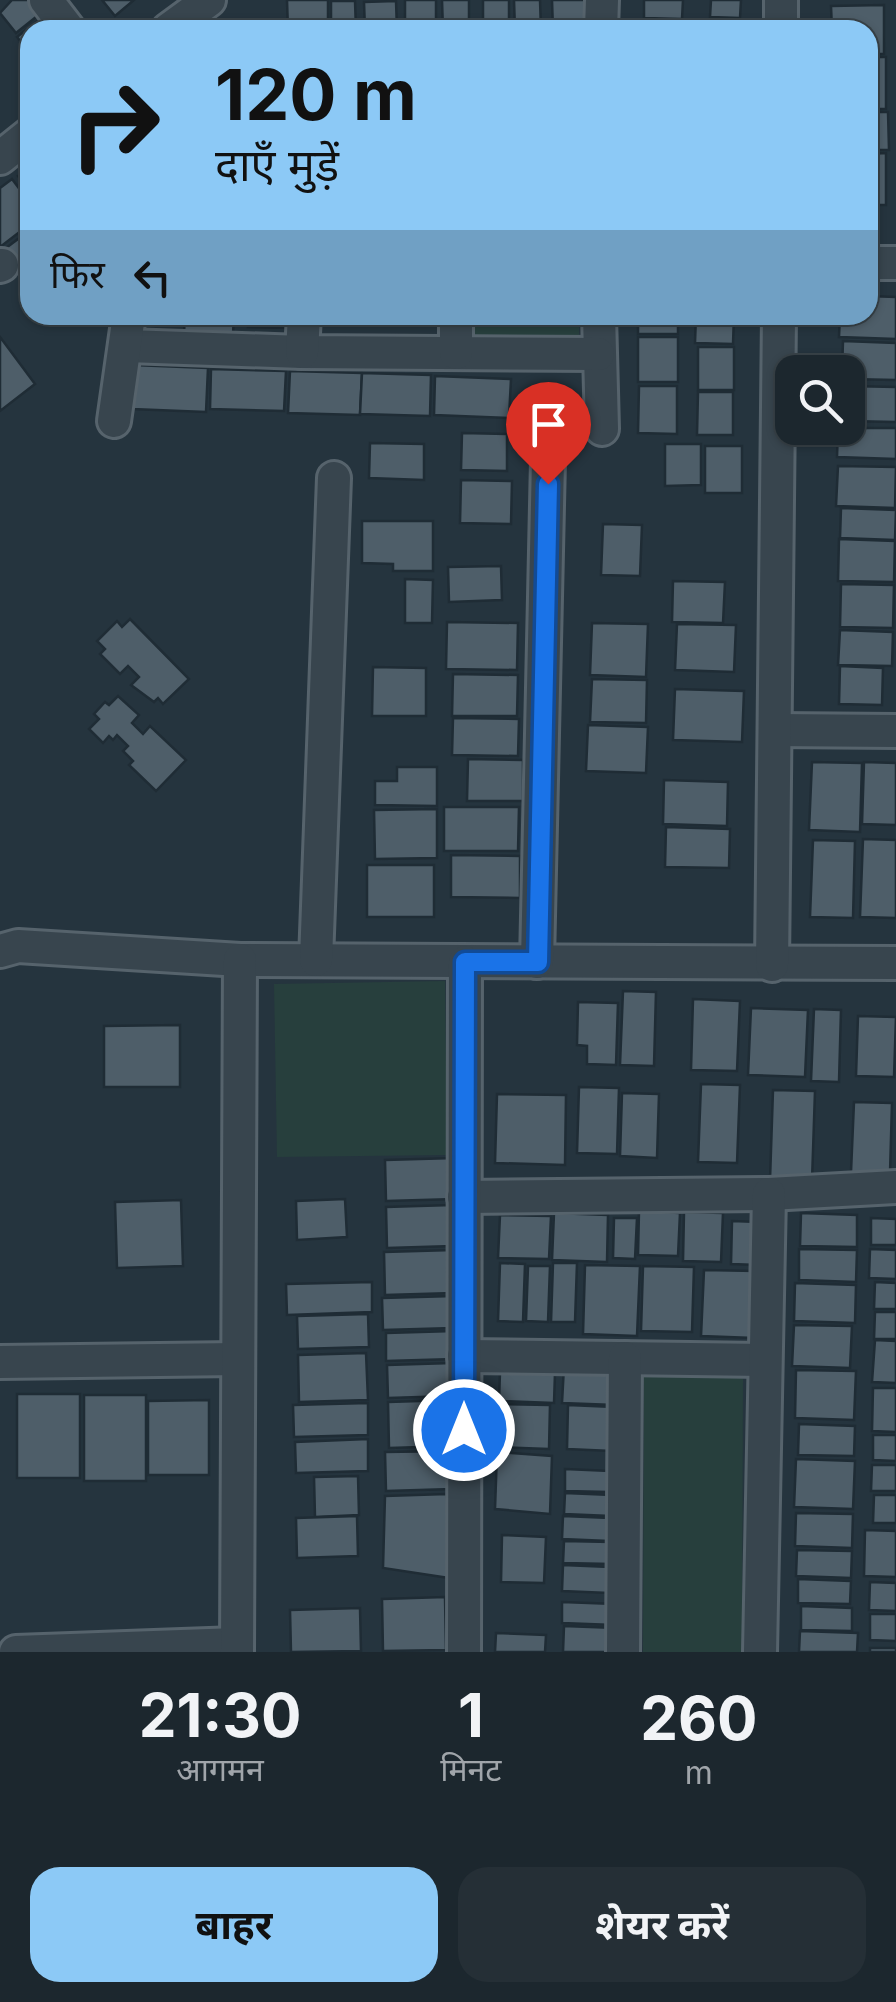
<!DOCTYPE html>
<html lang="hi">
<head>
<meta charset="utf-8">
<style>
  :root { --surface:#1c272e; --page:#252f36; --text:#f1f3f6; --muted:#a0a5aa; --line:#3a444a; --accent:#8cc9f6 }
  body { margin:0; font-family:Inter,"Noto Sans Devanagari",sans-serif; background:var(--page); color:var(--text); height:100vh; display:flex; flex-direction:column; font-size:38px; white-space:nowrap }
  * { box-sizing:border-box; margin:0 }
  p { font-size:32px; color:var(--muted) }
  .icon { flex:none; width:55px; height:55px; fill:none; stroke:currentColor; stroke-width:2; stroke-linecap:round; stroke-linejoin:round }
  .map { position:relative; height:1652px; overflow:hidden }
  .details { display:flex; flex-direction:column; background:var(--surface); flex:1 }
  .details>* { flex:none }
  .hud { position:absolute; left:20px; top:20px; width:858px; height:305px; border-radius:30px; box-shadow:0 2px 8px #0004,0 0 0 2px var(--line); background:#8cc9f6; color:#111; overflow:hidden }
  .tools { position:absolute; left:775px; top:355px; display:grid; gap:20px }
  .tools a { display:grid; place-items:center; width:90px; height:90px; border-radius:20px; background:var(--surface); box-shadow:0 2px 8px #0004,0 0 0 2px var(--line); font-size:50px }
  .pin { position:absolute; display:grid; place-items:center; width:85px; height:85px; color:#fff; margin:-102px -42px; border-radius:50% 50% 50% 0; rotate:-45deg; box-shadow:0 0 10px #0007 }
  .pin .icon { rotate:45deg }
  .me { position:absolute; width:110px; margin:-55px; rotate:0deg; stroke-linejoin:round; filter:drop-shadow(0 0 8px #0008) }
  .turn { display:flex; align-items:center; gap:35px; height:210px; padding:0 30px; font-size:45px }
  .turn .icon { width:130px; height:130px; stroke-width:2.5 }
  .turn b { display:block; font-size:70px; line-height:85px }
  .then { display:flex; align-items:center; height:95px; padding:0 30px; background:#0003; gap:20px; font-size:38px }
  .eta { display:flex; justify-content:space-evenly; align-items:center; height:170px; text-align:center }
  .eta b { font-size:60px; font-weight:700; line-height:70px }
  .primary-button { display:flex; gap:20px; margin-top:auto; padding:20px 30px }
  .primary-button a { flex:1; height:115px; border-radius:30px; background:var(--accent); color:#111; font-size:40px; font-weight:700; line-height:115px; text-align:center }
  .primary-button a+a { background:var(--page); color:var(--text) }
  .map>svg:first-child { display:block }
  .green { fill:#273f3d }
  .building { fill:#4e5e69; stroke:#1f2c35; stroke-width:2.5 }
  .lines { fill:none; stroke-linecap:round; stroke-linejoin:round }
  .street-casing { stroke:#56636c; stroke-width:38 }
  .street { stroke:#38454e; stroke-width:32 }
  .route-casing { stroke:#114b97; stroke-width:25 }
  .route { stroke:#1a73e8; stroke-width:18 }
</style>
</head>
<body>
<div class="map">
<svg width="896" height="1652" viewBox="0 0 896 1652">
  <rect width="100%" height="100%" fill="#25343e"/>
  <g class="green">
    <rect x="474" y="315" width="105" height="22"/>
    <polygon points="445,981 447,1155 277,1157 274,984"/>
    <polygon points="743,1375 742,1652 643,1652 644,1376"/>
  </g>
  <g class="building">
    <polygon points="12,0 39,0 46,9 16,33 0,13"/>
    <polygon points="102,0 134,0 115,16"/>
    <polygon points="287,0 328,0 328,30 288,30"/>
    <rect x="405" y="0" width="31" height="30"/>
    <polygon points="442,0 469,0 469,30 443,30"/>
    <rect x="483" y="0" width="26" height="30"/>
    <polygon points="514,0 540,0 541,30 515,30"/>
    <polygon points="552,0 586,0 587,30 553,30"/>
    <polygon points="644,0 683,0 682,19 644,18"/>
    <polygon points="711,0 741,0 740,18 710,17"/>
    <polygon points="331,1 355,1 356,30 331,30"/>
    <polygon points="396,1 397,30 365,30 364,2"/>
    <polygon points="884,5 884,54 868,54 868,30 832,30 831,6"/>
    <polygon points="51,10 67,30 30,30 30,53 17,37"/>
    <polygon points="647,22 683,23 683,30 647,30"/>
    <polygon points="711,22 742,24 741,30 710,30"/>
    <rect x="868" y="57" width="18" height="52"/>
    <polygon points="868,112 888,112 889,150 868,150"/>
    <polygon points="886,153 886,205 868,205 868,154"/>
    <polygon points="30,167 30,192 18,176"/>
    <polygon points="12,179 30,203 30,224 0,247 0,188"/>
    <polygon points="30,230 30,287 2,251"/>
    <polygon points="868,296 896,297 896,339 839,337 840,315 868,315"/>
    <polygon points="185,315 234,315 233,334 184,333"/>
    <polygon points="248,315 290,315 290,328 248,327"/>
    <rect x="638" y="315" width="40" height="19"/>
    <polygon points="696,315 734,315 733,344 695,343"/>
    <polygon points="0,337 35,384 0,411"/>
    <rect x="638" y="337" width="40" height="45"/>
    <polygon points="843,341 896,343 896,380 848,379 848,372 842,372"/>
    <rect x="698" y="347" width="36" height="43"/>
    <polygon points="133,365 208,368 206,412 132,409"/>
    <polygon points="211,369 286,371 284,411 210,409"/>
    <polygon points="290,371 362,373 360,415 288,413"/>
    <polygon points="362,373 431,375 430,416 360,414"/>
    <polygon points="435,376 511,379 509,418 434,415"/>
    <polygon points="639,386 677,386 677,434 638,433"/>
    <polygon points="848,386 896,387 896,422 848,421"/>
    <polygon points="698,392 733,392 733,435 697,435"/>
    <polygon points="838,428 896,428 896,459 837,457"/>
    <polygon points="462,433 507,434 507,471 461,470"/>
    <polygon points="370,443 424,444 424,480 369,478"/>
    <polygon points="665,444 701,444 701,485 665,486"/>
    <rect x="705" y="446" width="37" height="47"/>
    <polygon points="838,466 896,467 895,508 836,506"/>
    <polygon points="461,480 512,481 511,524 460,523"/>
    <polygon points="841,508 896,510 895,540 840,538"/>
    <polygon points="362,521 433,521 433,571 393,571 393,564 362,563"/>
    <polygon points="603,524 642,525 640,576 601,575"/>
    <polygon points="839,539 895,541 894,582 838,581"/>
    <polygon points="501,566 502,600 449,602 448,567"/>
    <polygon points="405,579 433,580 432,623 405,623"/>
    <polygon points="673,581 725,582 723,623 672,622"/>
    <polygon points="841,584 894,585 893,628 840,627"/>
    <polygon points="130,619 189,679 163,704 158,698 154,702 131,685 139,677 128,666 120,674 100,654 105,649 97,641 117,621 122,627"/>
    <polygon points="447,622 518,623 517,670 446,669"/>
    <polygon points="592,623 648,624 646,677 590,675"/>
    <polygon points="677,624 736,625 734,672 675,670"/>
    <polygon points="840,630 893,632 892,666 838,665"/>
    <polygon points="840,666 883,668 882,705 839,704"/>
    <polygon points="373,667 426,668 426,716 372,716"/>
    <polygon points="453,674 518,675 517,716 452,716"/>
    <polygon points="592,679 647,680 646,723 590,722"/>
    <polygon points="675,689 744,691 742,742 673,740"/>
    <polygon points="118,696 139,715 132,723 143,734 150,726 186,760 156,791 129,765 133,761 123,751 128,746 117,735 113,740 109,736 103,743 89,729 99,719 94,714 105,702 109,705"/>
    <polygon points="453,718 519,719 518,756 452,755"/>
    <polygon points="588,725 648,727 646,773 586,771"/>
    <polygon points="468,759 523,760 523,801 467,801"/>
    <polygon points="812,762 862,763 860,832 809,830"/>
    <polygon points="864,762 896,763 896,825 862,824"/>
    <polygon points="397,767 437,767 437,806 375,805 375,781 397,781"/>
    <polygon points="664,780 728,782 727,826 663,824"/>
    <polygon points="444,807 519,807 518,851 444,851"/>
    <polygon points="437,809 437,858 375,859 374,810"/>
    <polygon points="666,827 730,829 729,868 665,867"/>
    <polygon points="863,839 896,840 896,918 860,917"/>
    <polygon points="813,840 855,841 853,918 810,917"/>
    <polygon points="451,855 520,856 520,898 451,897"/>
    <rect x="367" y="865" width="67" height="52"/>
    <polygon points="623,991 656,992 654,1066 620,1065"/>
    <polygon points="693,999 740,1001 737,1071 691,1070"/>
    <polygon points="578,1002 618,1003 616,1065 587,1064 587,1046 577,1045"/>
    <polygon points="751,1008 808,1010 805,1077 748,1075"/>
    <polygon points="814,1009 841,1010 839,1082 811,1081"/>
    <polygon points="858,1016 896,1017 894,1077 856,1076"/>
    <polygon points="180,1025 180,1087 104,1087 104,1026"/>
    <polygon points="701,1084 740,1085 737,1163 698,1162"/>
    <polygon points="579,1087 619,1088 617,1154 577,1153"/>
    <polygon points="773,1090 815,1091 812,1181 770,1180"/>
    <polygon points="622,1093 659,1094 657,1158 620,1156"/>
    <polygon points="497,1094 566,1095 565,1165 495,1163"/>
    <polygon points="854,1102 892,1103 890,1173 851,1172"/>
    <polygon points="455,1158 456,1199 386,1201 385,1160"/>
    <polygon points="345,1199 347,1237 297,1240 296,1201"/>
    <polygon points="181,1200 183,1266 117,1268 115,1202"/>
    <polygon points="452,1205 453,1246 387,1248 386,1207"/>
    <polygon points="639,1211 680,1213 678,1256 638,1255"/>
    <polygon points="684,1212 723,1213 721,1262 683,1261"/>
    <polygon points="554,1213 608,1215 607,1262 552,1260"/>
    <polygon points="801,1213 857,1215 857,1247 800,1246"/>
    <polygon points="500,1215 551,1216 549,1259 498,1258"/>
    <polygon points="614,1218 637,1218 635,1259 613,1258"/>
    <polygon points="871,1218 896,1219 896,1245 871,1245"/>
    <polygon points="732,1221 759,1222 758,1265 731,1264"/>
    <polygon points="799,1249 857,1250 856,1282 799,1280"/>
    <polygon points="870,1249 896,1250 896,1279 869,1278"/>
    <polygon points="453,1250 454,1293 385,1295 384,1252"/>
    <polygon points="500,1263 525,1264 523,1322 498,1321"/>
    <polygon points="553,1263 577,1263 575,1322 551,1322"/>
    <polygon points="585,1265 640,1266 637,1336 583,1334"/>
    <polygon points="528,1266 550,1266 548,1322 526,1321"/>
    <polygon points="643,1266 694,1267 692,1332 641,1331"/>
    <polygon points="704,1270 756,1271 754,1338 701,1336"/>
    <polygon points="372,1282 372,1312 287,1315 286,1284"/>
    <polygon points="875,1282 896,1283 896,1309 874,1309"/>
    <polygon points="795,1283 856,1285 855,1323 794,1321"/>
    <polygon points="454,1296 454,1328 383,1330 382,1298"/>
    <polygon points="875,1312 896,1312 896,1339 874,1339"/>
    <polygon points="368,1314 369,1347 298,1349 297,1316"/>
    <polygon points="794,1325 852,1326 850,1368 792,1366"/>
    <polygon points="454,1331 455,1359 386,1361 386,1333"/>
    <polygon points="875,1340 896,1341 896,1383 872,1382"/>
    <polygon points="366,1353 368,1400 299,1402 298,1355"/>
    <polygon points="452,1363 452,1396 388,1398 387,1365"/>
    <polygon points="564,1366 616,1368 615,1405 562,1403"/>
    <polygon points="796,1370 856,1371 854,1420 795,1418"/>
    <polygon points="500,1372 555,1373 554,1403 499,1401"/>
    <polygon points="873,1388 896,1388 896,1432 872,1431"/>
    <rect x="17" y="1394" width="63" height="84"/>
    <rect x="84" y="1395" width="62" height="86"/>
    <polygon points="209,1400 209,1475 148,1475 148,1401"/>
    <polygon points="452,1400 454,1446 389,1448 388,1402"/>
    <polygon points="368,1403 368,1435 294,1437 293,1405"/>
    <polygon points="500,1404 550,1405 549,1449 498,1447"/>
    <polygon points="568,1405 614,1407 612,1451 567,1449"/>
    <polygon points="799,1424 855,1426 854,1456 798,1455"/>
    <polygon points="873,1435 896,1435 896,1461 873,1460"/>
    <polygon points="368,1439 368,1471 296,1473 295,1442"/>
    <polygon points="451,1451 452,1489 386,1491 385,1452"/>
    <polygon points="497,1452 552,1456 550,1514 495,1509"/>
    <polygon points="796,1459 855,1461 853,1509 794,1507"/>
    <polygon points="872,1465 896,1465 896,1491 871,1491"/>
    <polygon points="565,1469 610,1471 609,1492 565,1491"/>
    <polygon points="358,1476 359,1515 315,1517 314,1477"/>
    <polygon points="565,1493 612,1495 611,1516 564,1514"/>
    <polygon points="447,1494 449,1578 383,1568 385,1496"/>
    <polygon points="874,1495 896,1495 896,1523 873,1523"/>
    <polygon points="796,1513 853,1514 852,1548 795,1546"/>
    <polygon points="357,1516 358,1556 297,1558 296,1518"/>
    <polygon points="563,1516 610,1518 609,1541 562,1539"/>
    <polygon points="865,1530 896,1531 896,1577 864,1576"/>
    <polygon points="502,1535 546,1537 544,1583 501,1582"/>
    <polygon points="564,1541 611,1542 611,1564 563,1563"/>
    <polygon points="797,1550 852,1551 851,1578 796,1576"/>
    <polygon points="563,1565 610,1567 609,1593 562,1591"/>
    <polygon points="798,1579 851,1581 850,1604 798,1603"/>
    <polygon points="870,1582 896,1583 896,1611 869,1610"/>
    <polygon points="445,1597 446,1650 383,1651 382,1599"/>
    <polygon points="562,1602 615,1604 614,1625 562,1623"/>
    <polygon points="801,1606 852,1608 852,1631 801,1630"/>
    <polygon points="360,1608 361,1651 291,1652 290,1610"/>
    <polygon points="870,1614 896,1614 896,1641 870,1640"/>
    <polygon points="564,1626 616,1628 616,1652 563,1652"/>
    <polygon points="800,1631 858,1633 857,1652 799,1652"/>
    <polygon points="496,1633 546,1635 545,1652 495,1652"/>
    <rect x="870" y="1648" width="26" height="4"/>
  </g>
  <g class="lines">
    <defs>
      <g id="street">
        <polyline points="46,0 69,30"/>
        <polyline points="168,30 209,0"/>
        <polyline points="601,30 602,0"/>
        <polyline points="781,30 781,0"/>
        <polyline points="0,158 30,134"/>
        <polyline points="868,263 896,263"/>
        <polyline points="0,266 2,265"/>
        <polyline points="599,315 602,429"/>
        <polyline points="127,346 302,352 598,354"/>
        <polyline points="302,352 304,315"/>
        <polyline points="456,353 456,315"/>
        <polyline points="114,421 129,315"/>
        <polyline points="775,730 896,731"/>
        <polyline points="0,951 18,946 240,960 896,963"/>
        <polyline points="316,960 334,478"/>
        <polyline points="537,962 548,460"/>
        <polyline points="772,965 779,315"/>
        <polyline points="464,1197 769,1194 896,1187"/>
        <polyline points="464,1356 765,1360"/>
        <polyline points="0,1362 238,1359"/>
        <polyline points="16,1652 237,1644"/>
        <polyline points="237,1652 240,960"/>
        <polyline points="464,1652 465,962"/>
        <polyline points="623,1652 625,1358"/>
        <polyline points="760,1652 769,1194"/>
      </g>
    </defs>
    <use href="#street" class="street-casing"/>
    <use href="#street" class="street"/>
  </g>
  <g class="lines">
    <defs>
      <polyline id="route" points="464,1430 465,962 538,962 548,484"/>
    </defs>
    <use href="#route" class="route-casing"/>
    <use href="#route" class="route"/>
  </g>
</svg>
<div class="tools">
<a><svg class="icon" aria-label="search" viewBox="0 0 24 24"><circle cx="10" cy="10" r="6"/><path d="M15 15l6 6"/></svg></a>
</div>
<div class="pin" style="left:548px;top:484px;background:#d93025"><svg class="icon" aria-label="arrive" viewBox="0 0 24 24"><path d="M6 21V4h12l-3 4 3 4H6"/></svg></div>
<svg class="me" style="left:464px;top:1430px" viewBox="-20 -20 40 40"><circle r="17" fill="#1a73e8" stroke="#fff" stroke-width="3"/><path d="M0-11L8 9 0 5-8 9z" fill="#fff"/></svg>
<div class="hud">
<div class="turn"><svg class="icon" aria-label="right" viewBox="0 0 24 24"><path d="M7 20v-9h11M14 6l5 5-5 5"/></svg><div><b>120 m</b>दाएँ मुड़ें</div></div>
<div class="then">फिर<svg class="icon" aria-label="left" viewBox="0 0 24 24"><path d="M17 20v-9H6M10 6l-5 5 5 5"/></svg></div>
</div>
</div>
<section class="details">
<div class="eta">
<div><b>21:30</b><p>आगमन</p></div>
<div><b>1</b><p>मिनट</p></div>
<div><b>260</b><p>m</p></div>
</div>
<div class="primary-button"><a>बाहर</a><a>शेयर करें</a></div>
</section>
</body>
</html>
